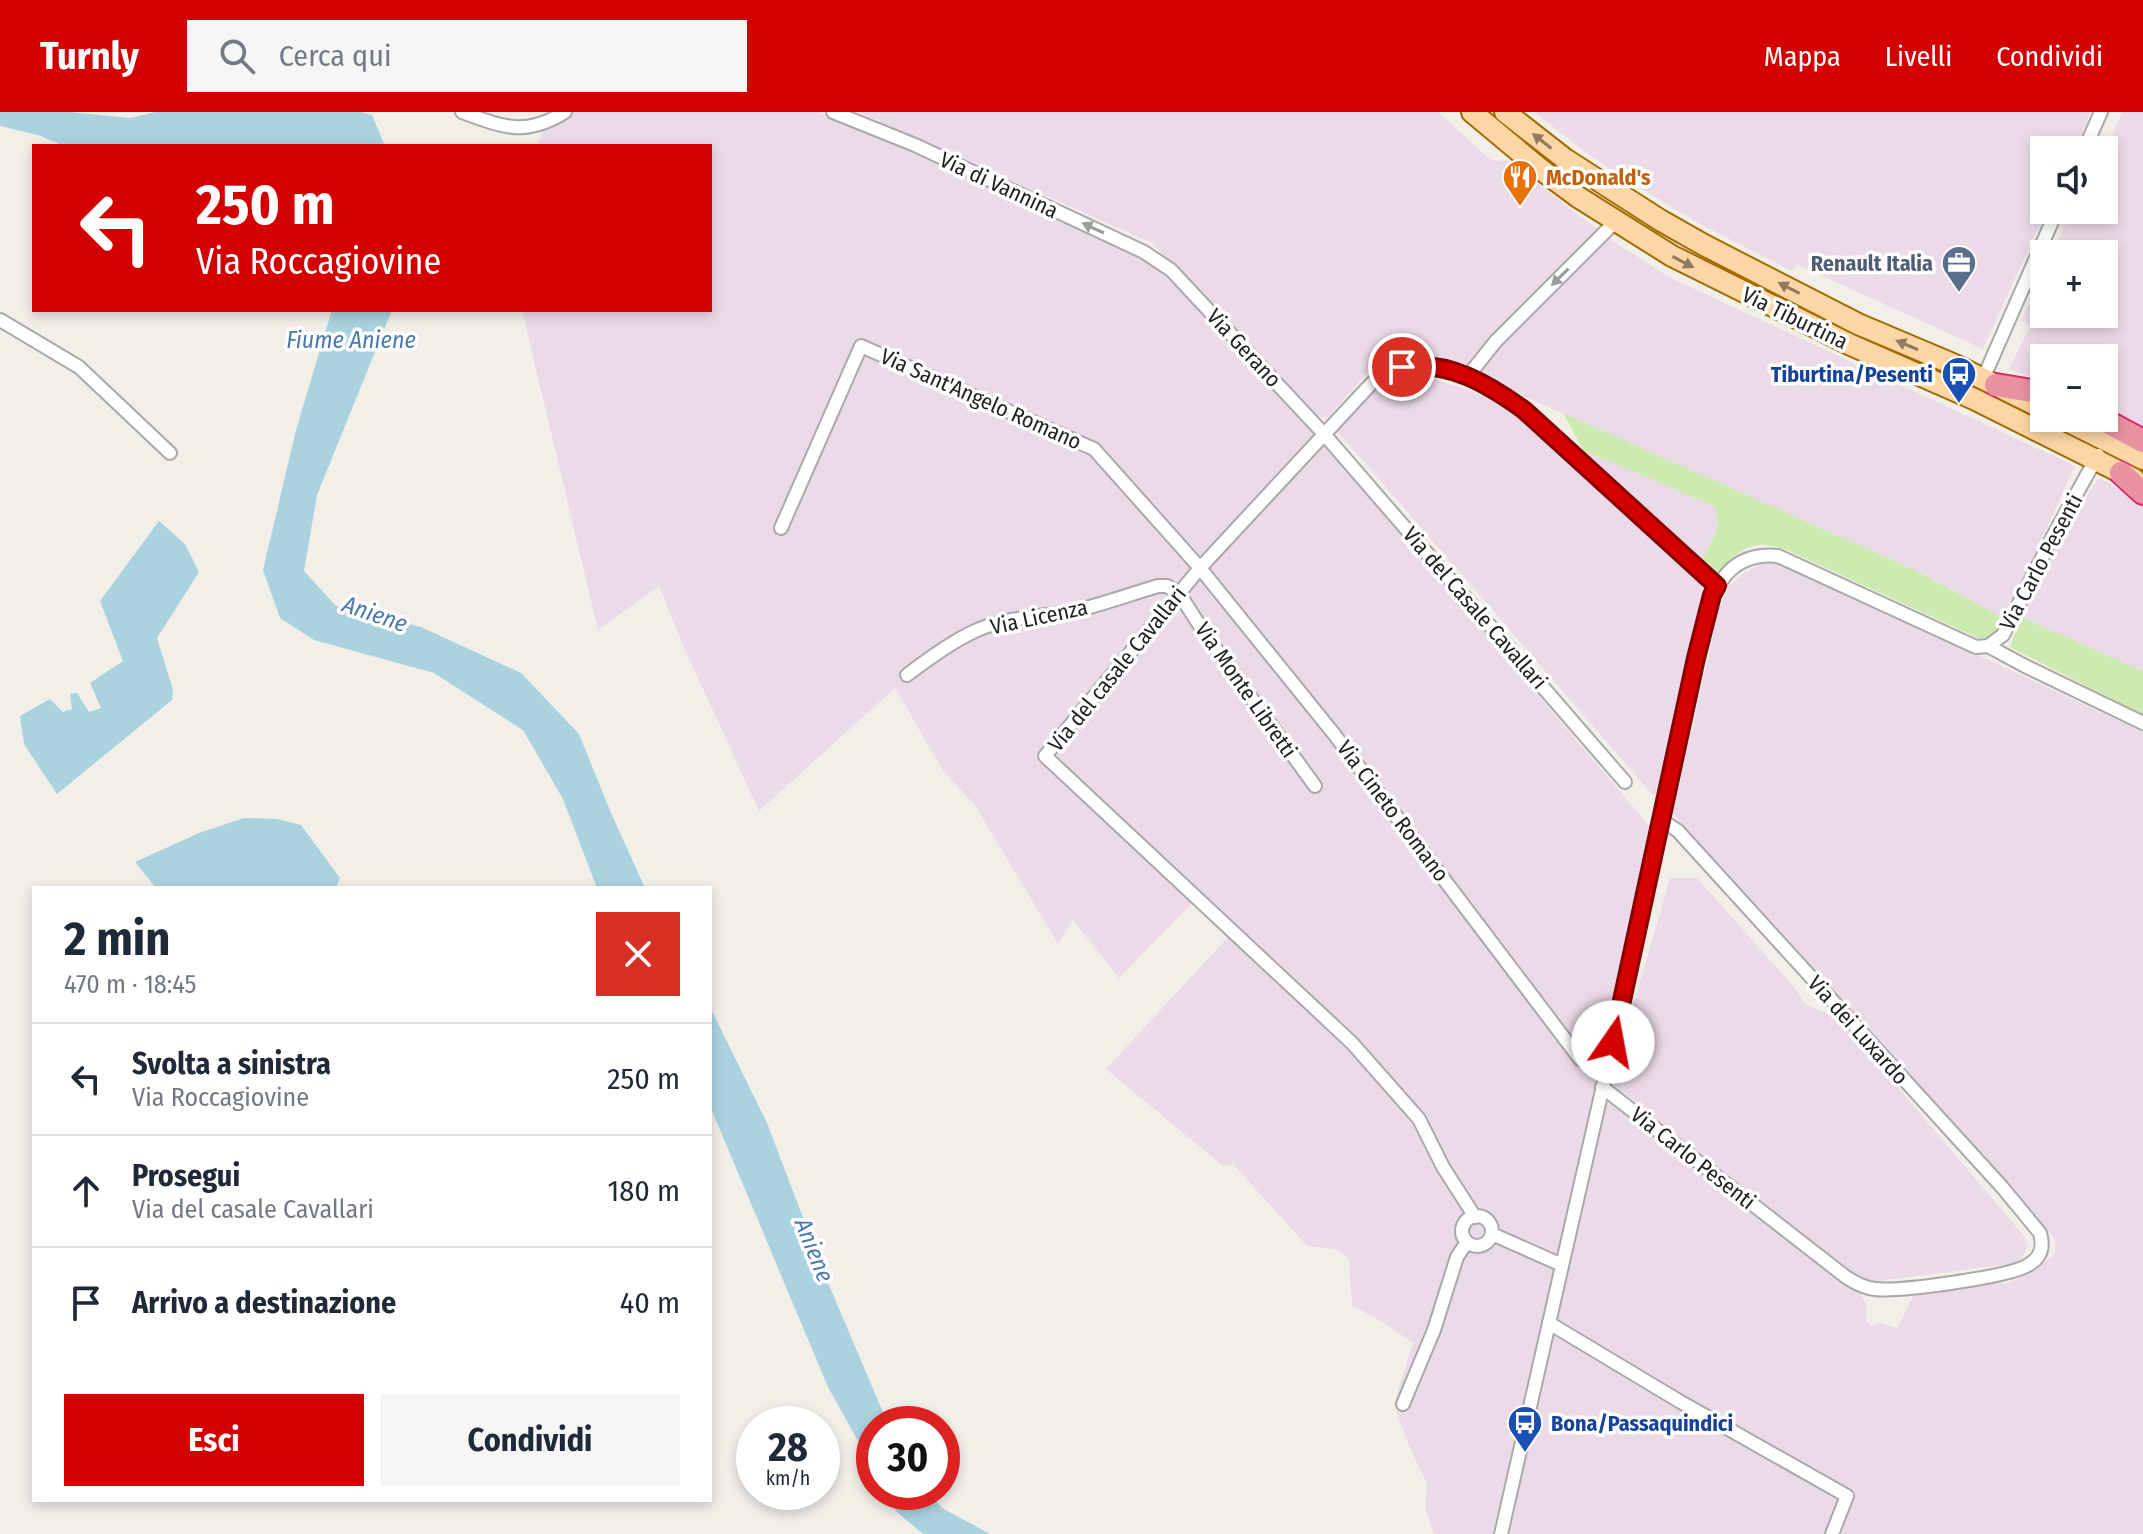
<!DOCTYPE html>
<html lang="it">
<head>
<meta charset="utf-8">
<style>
  :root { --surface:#fff; --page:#f6f6f7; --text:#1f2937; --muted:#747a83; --line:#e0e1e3; --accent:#d40000 }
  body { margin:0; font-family:"Fira Sans Condensed",sans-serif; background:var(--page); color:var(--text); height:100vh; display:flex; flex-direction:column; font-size:30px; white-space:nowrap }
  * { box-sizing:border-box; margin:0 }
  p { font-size:26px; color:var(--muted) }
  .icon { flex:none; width:44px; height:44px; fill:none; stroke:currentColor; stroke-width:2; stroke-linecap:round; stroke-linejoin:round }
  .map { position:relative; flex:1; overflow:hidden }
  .panel { position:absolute; left:32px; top:774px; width:680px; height:616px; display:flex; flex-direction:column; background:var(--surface); border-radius:0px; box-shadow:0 4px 12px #0003 }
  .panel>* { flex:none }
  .guide { position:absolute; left:32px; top:32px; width:680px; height:168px; border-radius:0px; box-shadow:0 4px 12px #0003; background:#d40000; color:#fff; overflow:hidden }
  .tools { position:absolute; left:2030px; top:24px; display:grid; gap:16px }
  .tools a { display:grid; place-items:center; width:88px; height:88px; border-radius:0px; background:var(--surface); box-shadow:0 4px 12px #0003; font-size:40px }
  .speed { position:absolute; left:736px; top:1294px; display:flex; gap:16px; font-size:40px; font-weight:700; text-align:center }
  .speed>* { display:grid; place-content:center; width:104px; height:104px; border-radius:50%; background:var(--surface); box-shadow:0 4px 12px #0003; line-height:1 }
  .speed small { font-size:20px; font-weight:400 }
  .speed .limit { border:12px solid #d22; background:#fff; color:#111 }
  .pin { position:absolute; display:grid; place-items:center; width:68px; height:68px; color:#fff; margin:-34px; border:4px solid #fff; border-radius:50%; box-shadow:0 2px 8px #0007 }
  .me { position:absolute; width:88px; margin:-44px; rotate:12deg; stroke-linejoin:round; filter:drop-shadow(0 0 6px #0008) }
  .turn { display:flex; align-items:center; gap:28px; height:168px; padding:0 32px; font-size:36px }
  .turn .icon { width:104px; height:104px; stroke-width:2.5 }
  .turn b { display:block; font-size:56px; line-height:68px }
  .round { display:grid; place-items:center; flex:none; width:84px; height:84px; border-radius:0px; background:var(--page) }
  .summary { display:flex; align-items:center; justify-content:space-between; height:136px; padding:0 32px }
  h1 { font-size:48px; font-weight:700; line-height:60px }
  .cta { display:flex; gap:16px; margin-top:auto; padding:16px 32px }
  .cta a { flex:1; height:92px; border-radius:0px; background:var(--accent); color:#fff; font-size:32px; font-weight:700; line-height:92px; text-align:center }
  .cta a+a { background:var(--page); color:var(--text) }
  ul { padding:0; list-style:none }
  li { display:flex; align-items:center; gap:24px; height:112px; padding:0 32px; border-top:2px solid var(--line) }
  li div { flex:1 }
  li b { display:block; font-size:30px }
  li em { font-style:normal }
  header { display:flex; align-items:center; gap:48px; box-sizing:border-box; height:112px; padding:0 40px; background:var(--accent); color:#fff }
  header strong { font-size:38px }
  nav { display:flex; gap:44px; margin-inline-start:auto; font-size:28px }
  .search { width:560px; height:72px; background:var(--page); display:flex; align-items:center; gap:20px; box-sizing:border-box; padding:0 28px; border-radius:0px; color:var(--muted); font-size:30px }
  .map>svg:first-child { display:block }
  .industrial { fill:#ebdbe8 }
  .grass { fill:#cdebb0 }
  .water { fill:#aad3df }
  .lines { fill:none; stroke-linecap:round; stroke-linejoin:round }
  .minor-casing { stroke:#a9a9a9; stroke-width:16 }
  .primary-casing { stroke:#a06b00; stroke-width:24 }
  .motorway-casing { stroke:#dc2a67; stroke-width:26 }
  .minor { stroke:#fff; stroke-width:12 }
  .primary { stroke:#fcd6a4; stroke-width:20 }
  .motorway { stroke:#e892a2; stroke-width:22 }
  .oneway { fill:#8f7c63 }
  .oneway2 { fill:#9c9c9c }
  .route-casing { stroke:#8a0000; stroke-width:20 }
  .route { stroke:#d40000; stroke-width:14 }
  .labels { text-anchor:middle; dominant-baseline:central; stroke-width:7; stroke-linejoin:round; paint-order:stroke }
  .food-label { font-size:22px; font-weight:bold; fill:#c56008; stroke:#fff; text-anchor:start }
  .street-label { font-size:22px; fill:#222; stroke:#fff }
  .service-label { font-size:22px; font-weight:bold; fill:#4e5e75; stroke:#fff; text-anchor:end }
  .transit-label { font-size:22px; font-weight:bold; fill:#164399; stroke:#fff; text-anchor:end }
  .water-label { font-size:24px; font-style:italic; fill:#4a7aab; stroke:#fff }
</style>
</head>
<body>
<header>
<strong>Turnly</strong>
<div class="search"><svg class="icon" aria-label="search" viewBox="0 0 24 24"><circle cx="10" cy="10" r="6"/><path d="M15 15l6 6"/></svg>Cerca qui</div>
<nav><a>Mappa</a><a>Livelli</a><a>Condividi</a></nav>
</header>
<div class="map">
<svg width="2143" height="1422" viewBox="0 0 2143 1422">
  <rect width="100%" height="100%" fill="#f2efe9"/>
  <g class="industrial">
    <polygon points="570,0 818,0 906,36 1146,148 1196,192 1315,322 1202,442 1035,645 1193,790 1119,866 1073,808 1058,832 974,692 944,660 895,576 759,699 682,531 659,474 598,518 522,198 710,198 710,34 537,34 543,18"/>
    <polygon points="857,0 1438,0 1491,48 1507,49 1613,129 1669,165 2075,354 2005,507 1915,458 1441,247 1399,245 1385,249 1370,257 1329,305 1315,305 1152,131"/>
    <polygon points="1534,0 2091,0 2074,38 2044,38 2044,98 2046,98 1983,237 1796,152 1792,159 1698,111 1619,63 1584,39"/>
    <polygon points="2122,0 2143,0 2143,318 2104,296 2104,246 2044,246 2044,270 2009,257 2030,213 2021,209 2044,159 2044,202 2104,202 2104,142 2052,142 2072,98 2104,98 2104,43"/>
    <polygon points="1431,266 1483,283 1504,293 1529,311 1704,468 1658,689 1338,320 1338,313 1378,273 1397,267"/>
    <polygon points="1322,330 1652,717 1560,1138 1492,1422 1434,1422 1425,1396 1427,1372 1409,1334 1394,1292 1413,1231 1384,1211 1352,1193 1349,1146 1335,1137 1307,1134 1233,1052 1223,1054 1106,957 1229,824 1350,940 1401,994 1415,1011 1450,1079 1466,1100 1483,1099 1468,1086 1419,995 1366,936 1054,642 1209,456"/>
    <polygon points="1583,338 1714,394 1719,403 1718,415 1701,450 1582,341"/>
    <polygon points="2099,366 2132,384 2143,396 2143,559 2021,505 2061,423"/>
    <polygon points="1759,452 1783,452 2143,620 2143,1422 1508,1422 1605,985 1843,1173 1861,1182 1867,1194 1866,1209 1872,1214 1879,1210 1897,1216 1916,1178 1998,1169 2001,1171 2008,1171 2031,1160 2055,1142 2055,1127 2019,1084 1869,922 1673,702 1719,497 1728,475 1743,462"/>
    <polygon points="1670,766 1697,766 1794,875 1805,892 1839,906 2024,1124 2028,1135 2018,1151 1869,1170 1853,1161 1611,971"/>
  </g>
  <g class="grass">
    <path d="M 1563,301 L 1915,458 L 2005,507 C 1998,519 1994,527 1978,526 L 1787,438 C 1779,436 1768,432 1760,433 C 1742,434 1727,450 1716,463 L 1701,450 C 1710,431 1724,414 1714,394 L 1583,338 Z"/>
    <polygon points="2021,505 2143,559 2143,603 2010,535"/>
  </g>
  <g class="water">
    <polygon points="0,0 71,0 130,6 155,0 361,0 372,3 385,34 64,34 38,23 0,14"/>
    <polygon points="332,198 392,198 317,383 304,459 336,494 421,515 521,561 579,622 611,701 645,776 597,776 563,687 523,618 434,561 314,528 280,506 263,458 296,318"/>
    <polygon points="159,409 185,432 199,460 157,526 173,578 172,588 57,682 24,632 20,604 50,587 63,600 72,597 70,582 77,581 89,600 101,596 90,571 123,549 100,489"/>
    <polygon points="244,706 277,707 301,713 340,766 336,776 156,776 135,750 199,721"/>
    <polygon points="710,895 767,1011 826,1166 888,1312 874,1312 874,1358 828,1275 710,994"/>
    <polygon points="886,1380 928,1380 942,1396 990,1422 923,1422 897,1400"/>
  </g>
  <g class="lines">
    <defs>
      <g id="minor">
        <path d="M 462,0 C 503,15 525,25 565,0"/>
        <polyline points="833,0 915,33 1144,140 1171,158 1324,322 1625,670"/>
        <polyline points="2084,38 2101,0"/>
        <polyline points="0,208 79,255 170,341"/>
        <polyline points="1468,264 1496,229 1615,110"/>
        <polyline points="1983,267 2057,98"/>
        <polyline points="781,416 861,234 1094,337 1200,456 1334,622 1580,947"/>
        <polyline points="1988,534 2025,554 2143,611"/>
        <path d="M 907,563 C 928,547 951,530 975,519 C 1005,505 1041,505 1073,499 C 1102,493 1130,482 1158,474 L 1167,474 L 1179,481 L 1205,522 L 1315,674"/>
        <path d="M 1602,975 L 1846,1165 C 1855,1171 1864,1176 1875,1177 C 1899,1180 2009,1165 2028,1153 C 2041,1146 2044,1135 2040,1121 L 2002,1075 L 1678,719 L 1660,707"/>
        <circle cx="1477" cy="1119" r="15"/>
        <path d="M 1475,1105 L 1443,1055 L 1419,1007 L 1352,931 L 1045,644 L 1200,456 L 1371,272 C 1413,235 1470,261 1510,288 L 1717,474"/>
        <polyline points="1492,1122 1562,1153"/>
        <polyline points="1549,1211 1679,1289 1847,1384 1832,1422"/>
        <polyline points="1403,1292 1434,1218 1457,1145 1467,1130"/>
        <path d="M 1501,1422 L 1613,930 L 1696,546 C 1708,500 1714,438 1778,444 L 1976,535 L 1988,534 L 2003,523 L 2052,426 L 2098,343"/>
      </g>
      <g id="primary">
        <polyline points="1472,0 1539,56 1578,85 1672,144 1851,233 1974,287 2134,367"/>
        <polyline points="1505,0 1565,47 1660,108 1704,133 1858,212 1955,253 2044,297"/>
        <polyline points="2061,306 2143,347"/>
      </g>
      <g id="motorway">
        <polyline points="1996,273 2044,281"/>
        <polyline points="2100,306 2143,329"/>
        <polyline points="2121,361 2143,381"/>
      </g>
    </defs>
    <use href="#minor" class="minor-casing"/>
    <use href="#primary" class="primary-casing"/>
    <use href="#motorway" class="motorway-casing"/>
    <use href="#minor" class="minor"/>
    <use href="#primary" class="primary"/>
    <use href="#motorway" class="motorway"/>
  </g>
  <defs><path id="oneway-solid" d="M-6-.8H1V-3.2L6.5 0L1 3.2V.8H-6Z" transform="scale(2)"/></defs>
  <g class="oneway">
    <use href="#oneway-solid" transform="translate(1542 29) rotate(-142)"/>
    <use href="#oneway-solid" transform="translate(1683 150) rotate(28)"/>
    <use href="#oneway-solid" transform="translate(1789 176) rotate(-153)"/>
    <use href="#oneway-solid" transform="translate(1907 233) rotate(-157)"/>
  </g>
  <g class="oneway2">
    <use href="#oneway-solid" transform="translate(1093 116) rotate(-155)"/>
    <use href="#oneway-solid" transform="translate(1560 165) rotate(135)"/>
  </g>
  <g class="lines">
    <defs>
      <path id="route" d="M 1402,255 C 1448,248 1488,272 1524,298 L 1717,474 L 1712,483 L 1696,546 L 1613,930"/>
    </defs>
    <use href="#route" class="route-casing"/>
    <use href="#route" class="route"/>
  </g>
  <defs>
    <symbol id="restaurant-pin" viewBox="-11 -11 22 30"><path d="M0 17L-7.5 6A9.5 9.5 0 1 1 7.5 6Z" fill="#e8710a" stroke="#fff"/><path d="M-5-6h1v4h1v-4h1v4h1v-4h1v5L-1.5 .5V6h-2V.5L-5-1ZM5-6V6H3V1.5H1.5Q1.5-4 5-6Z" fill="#fff"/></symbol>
    <symbol id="office-pin" viewBox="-11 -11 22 30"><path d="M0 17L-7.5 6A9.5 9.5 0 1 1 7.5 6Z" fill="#5c6f8a" stroke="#fff"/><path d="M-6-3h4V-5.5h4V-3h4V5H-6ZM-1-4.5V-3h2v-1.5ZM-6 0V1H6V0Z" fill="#fff"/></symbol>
    <symbol id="bus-pin" viewBox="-11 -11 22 30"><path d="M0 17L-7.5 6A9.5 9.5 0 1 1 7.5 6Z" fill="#1a4fb4" stroke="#fff"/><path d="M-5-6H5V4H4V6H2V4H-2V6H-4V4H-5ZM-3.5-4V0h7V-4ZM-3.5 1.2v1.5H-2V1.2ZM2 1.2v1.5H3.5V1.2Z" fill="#fff"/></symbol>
  </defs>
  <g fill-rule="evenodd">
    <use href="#restaurant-pin" x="1500" y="45" width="40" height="54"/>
    <use href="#office-pin" x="1939" y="131" width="40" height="54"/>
    <use href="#bus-pin" x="1939" y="242" width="40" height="54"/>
    <use href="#bus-pin" x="1505" y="1291" width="40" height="54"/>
  </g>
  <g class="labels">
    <g class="food-label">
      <text x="1546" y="65">McDonald's</text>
    </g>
    <g class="street-label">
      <text transform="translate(999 73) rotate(25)">Via di Vannina</text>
      <text transform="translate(1795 206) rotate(26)">Via Tiburtina</text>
      <text transform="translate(1244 236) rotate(47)">Via Gerano</text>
      <text transform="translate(981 287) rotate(24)">Via Sant'Angelo Romano</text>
      <text transform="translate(2041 450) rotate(-62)">Via Carlo Pesenti</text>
      <text transform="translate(1475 496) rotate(49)">Via del Casale Cavallari</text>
      <text transform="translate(1039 505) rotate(-12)">Via Licenza</text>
      <text transform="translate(1117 557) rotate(-51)">Via del casale Cavallari</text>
      <text transform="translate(1246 578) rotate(55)">Via Monte Libretti</text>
      <text transform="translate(1393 699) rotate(53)">Via Cineto Romano</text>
      <text transform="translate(1858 918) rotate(48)">Via dei Luxardo</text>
      <text transform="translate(1693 1046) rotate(38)">Via Carlo Pesenti</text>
    </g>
    <g class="service-label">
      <text x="1933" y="151">Renault Italia</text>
    </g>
    <g class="transit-label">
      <text x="1933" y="262">Tiburtina/Pesenti</text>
      <text x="1551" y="1311" text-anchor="start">Bona/Passaquindici</text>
    </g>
    <g class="water-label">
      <text x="351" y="228">Fiume Aniene</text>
      <text transform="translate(375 502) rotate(19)">Aniene</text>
      <text transform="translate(814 1138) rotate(68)">Aniene</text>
    </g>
  </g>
</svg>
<div class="tools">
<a><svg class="icon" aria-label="sound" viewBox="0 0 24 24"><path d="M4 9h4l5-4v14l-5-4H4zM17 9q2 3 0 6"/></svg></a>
<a>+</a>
<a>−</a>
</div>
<div class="speed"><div>28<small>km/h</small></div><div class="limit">30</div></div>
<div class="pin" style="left:1402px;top:255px;background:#d93025"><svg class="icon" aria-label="arrive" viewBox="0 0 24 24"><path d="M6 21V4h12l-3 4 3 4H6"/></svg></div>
<svg class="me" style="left:1613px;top:930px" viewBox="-20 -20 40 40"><circle r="19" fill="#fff"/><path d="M0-13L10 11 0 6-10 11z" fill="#d40000"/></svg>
<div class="guide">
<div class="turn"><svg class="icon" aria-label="left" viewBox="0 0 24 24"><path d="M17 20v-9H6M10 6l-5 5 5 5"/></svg><div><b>250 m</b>Via Roccagiovine</div></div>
</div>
<section class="panel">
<div class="summary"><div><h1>2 min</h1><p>470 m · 18:45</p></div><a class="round" style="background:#d93025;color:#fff"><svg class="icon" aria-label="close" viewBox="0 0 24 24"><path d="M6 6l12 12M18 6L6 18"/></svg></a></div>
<ul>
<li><svg class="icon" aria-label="left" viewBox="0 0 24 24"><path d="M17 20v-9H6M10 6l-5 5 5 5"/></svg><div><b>Svolta a sinistra</b><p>Via Roccagiovine</p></div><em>250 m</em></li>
<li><svg class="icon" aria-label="ahead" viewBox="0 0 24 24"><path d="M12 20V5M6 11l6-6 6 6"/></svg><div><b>Prosegui</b><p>Via del casale Cavallari</p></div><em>180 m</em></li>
<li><svg class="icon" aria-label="arrive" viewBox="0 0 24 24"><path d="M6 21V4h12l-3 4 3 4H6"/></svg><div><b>Arrivo a destinazione</b></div><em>40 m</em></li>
</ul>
<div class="cta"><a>Esci</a><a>Condividi</a></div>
</section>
</div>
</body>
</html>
